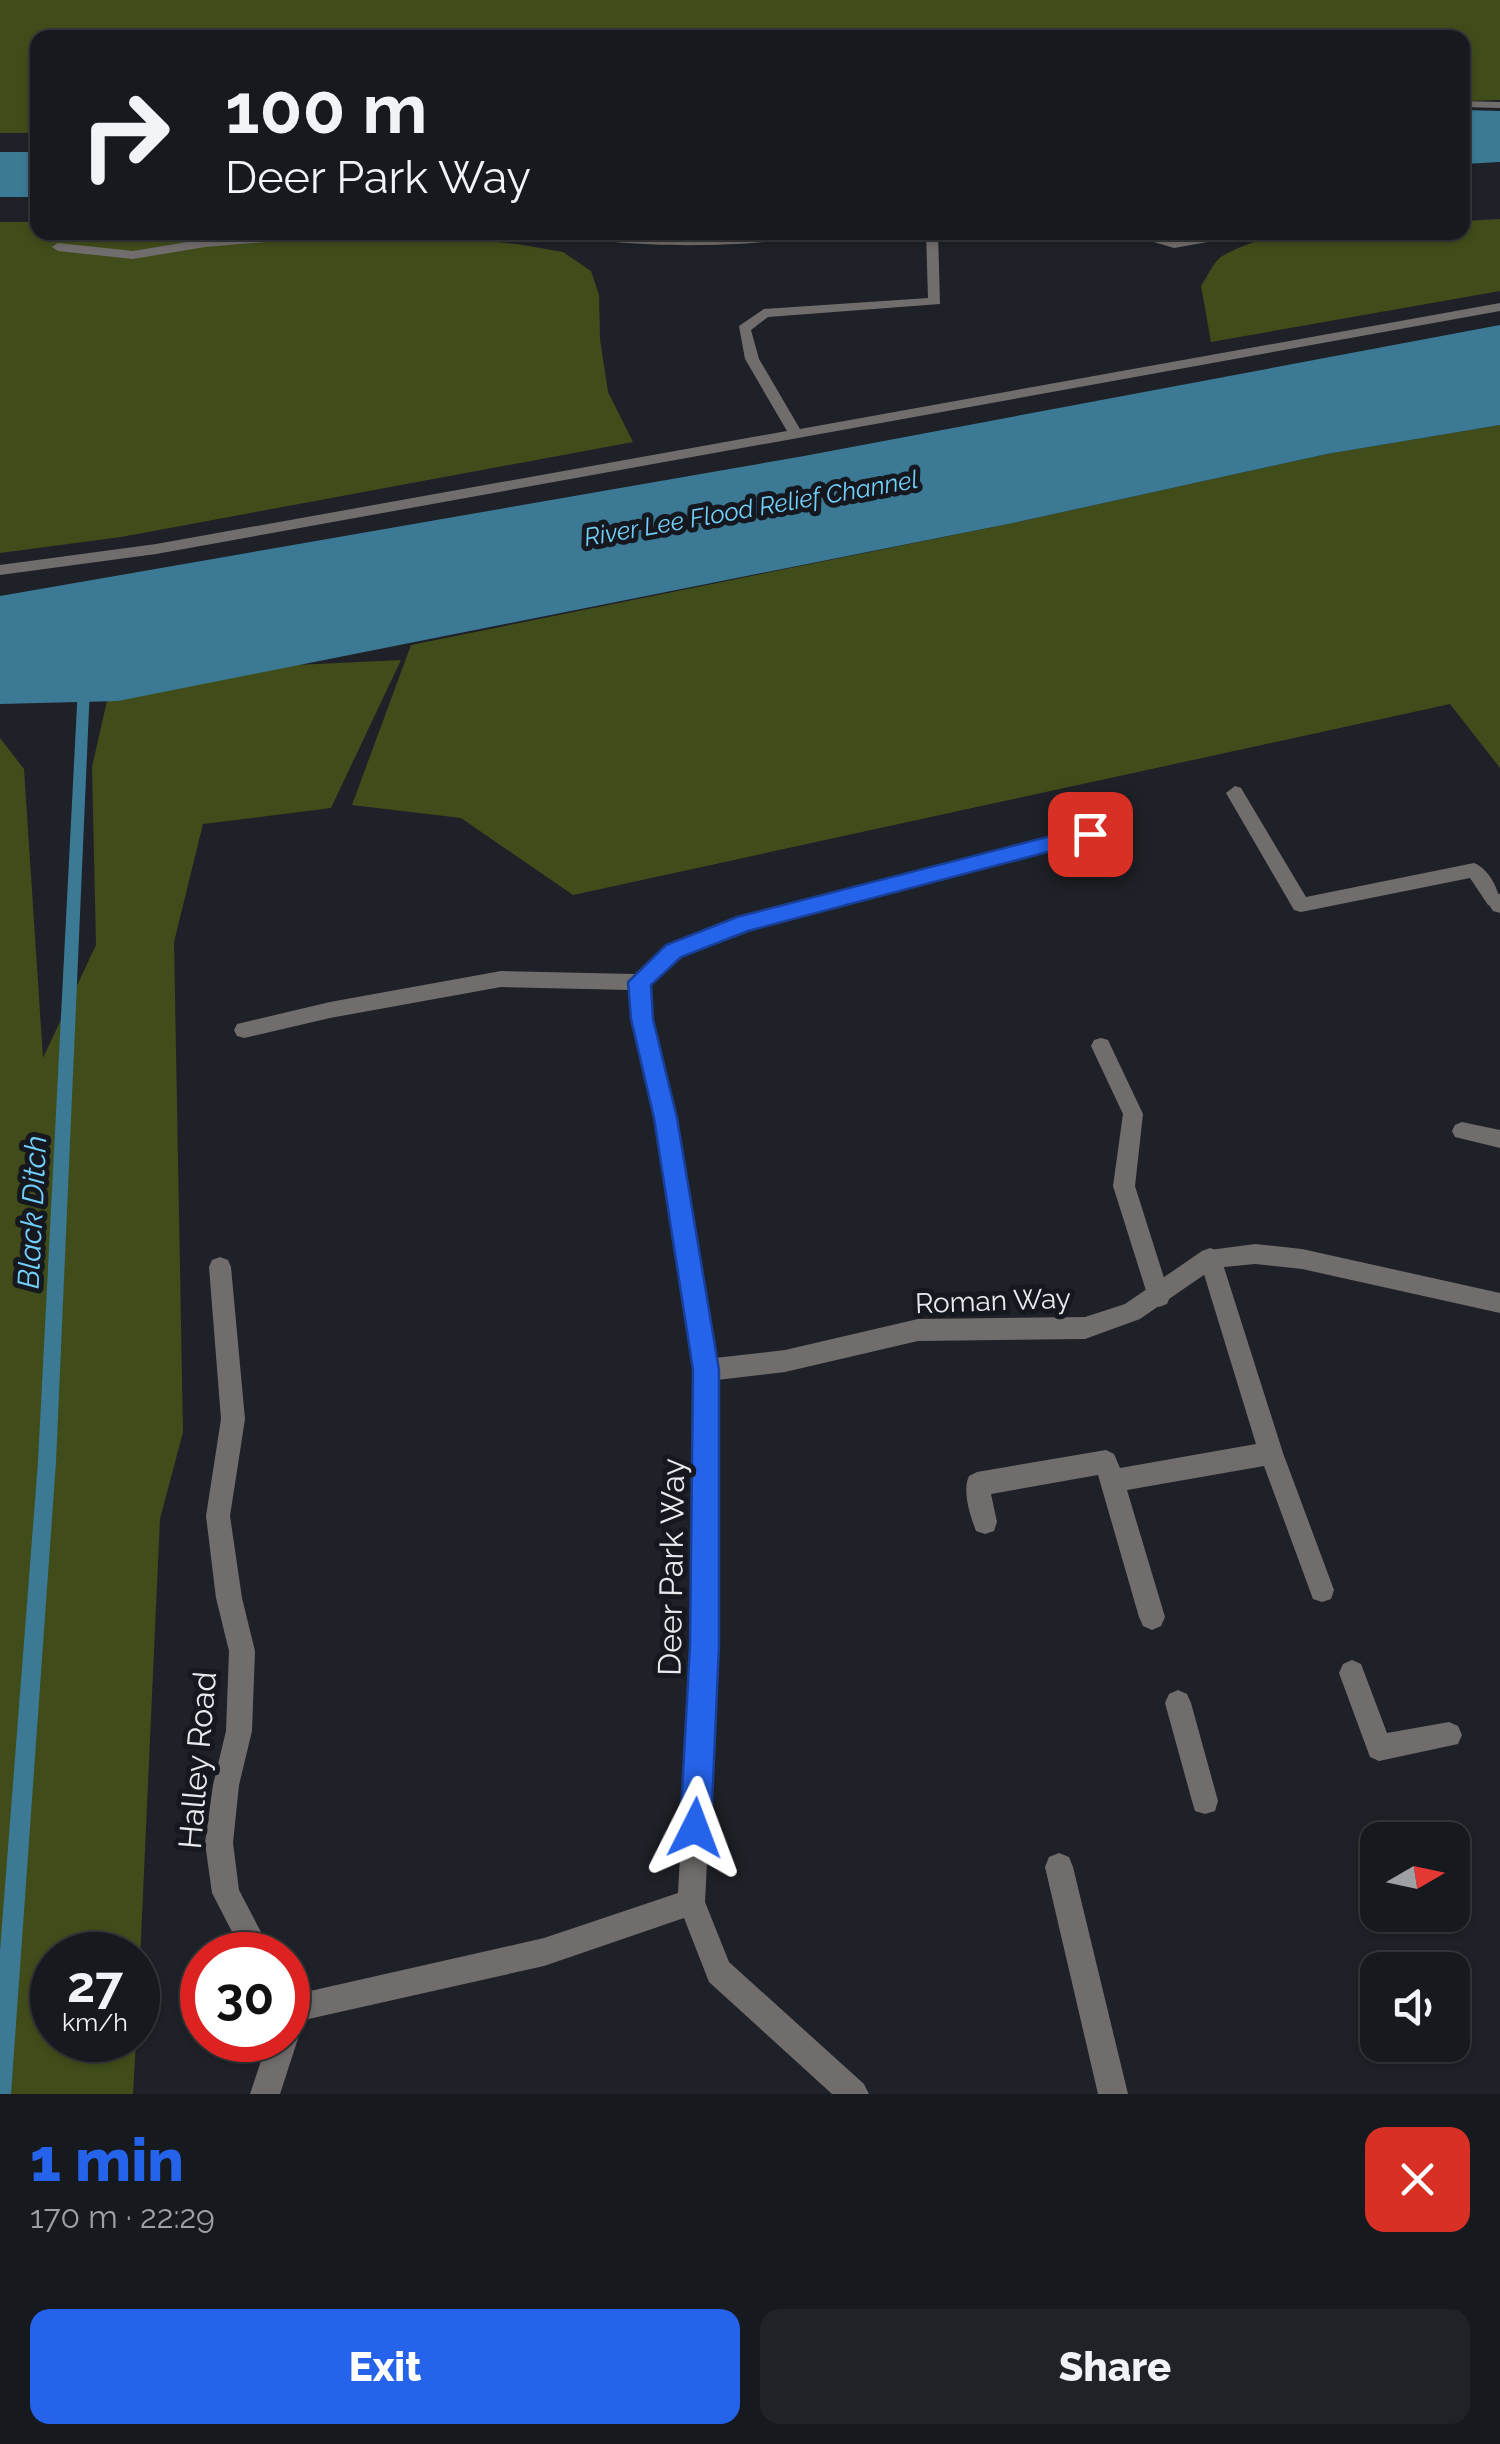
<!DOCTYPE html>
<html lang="en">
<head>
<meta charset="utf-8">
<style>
  :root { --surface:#16191d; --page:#1f2226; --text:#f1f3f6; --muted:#9ea0a4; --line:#35383b; --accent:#2563eb }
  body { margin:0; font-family:Raleway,sans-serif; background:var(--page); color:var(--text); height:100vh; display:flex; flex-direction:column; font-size:38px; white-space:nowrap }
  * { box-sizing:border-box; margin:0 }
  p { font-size:32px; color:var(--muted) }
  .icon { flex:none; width:55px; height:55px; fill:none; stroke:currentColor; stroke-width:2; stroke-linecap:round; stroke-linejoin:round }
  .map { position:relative; height:2094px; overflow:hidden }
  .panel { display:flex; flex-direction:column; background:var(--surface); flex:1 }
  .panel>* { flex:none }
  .hud { position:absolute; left:30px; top:30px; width:1440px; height:210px; border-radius:20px; box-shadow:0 2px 8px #0004,0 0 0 2px var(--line); background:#16191d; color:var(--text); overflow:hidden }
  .needle { width:65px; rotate:81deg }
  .buttons { position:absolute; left:1360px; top:1822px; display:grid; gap:20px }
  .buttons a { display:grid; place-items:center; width:110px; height:110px; border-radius:20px; background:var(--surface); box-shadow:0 2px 8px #0004,0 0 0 2px var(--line); font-size:50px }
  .speed { position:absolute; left:30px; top:1932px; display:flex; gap:20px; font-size:50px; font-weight:700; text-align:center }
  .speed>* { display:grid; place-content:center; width:130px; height:130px; border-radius:50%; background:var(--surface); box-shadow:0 2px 8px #0004,0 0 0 2px var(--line); line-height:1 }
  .speed small { font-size:25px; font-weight:400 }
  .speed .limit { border:15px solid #d22; background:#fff; color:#111 }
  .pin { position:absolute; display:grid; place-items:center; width:85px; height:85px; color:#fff; margin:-42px; border-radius:20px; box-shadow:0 5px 15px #0006 }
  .me { position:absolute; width:110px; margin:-55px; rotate:3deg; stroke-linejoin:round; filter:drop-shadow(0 0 8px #0008) }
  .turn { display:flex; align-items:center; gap:35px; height:210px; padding:0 30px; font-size:45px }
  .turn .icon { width:130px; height:130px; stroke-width:2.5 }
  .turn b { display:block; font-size:70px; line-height:85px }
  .round { display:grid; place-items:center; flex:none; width:105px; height:105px; border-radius:20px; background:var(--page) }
  .summary { display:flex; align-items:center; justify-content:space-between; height:170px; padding:0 30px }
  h1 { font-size:60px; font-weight:800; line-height:75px; color:var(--accent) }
  .cta { display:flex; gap:20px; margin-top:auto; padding:20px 30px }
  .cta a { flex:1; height:115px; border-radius:20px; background:var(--accent); color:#fff; font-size:40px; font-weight:800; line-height:115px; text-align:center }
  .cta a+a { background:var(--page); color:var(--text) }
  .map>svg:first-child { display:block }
  .green { fill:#404d1a }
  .water { fill:#3b7995 }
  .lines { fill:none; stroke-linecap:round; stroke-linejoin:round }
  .stream { fill:#3b7995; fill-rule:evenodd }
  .lane { fill:#726d6d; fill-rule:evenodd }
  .street { fill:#726d6d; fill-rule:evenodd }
  .route { fill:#2563eb; stroke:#184099; stroke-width:2.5 }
  .labels { text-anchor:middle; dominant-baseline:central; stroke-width:10; stroke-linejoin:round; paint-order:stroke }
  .far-water-label { font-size:25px; font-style:italic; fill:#72cffa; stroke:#15181e }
  .street-label { font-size:28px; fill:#e8eaee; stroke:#15181e }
  .water-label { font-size:30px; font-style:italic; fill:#72cffa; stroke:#15181e }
  .near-street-label { font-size:32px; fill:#e8eaee; stroke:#15181e }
</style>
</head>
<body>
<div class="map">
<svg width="1500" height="2094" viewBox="0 0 1500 2094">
  <rect width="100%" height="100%" fill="#1e2127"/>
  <g class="green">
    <polygon points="0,0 1500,0 1500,100 1463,101 1462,38 38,38 37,133 0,133"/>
    <path d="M 1500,219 L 1500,291 L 1211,342 L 1201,286 C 1208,276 1214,260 1224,255 C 1287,219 1392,232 1462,232 L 1463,221 Z"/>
    <polygon points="0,222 37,222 38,232 384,232 517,244 563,252 591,271 599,295 600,339 608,392 633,442 121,537 0,553"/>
    <polygon points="1500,425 1500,768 1450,704 573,895 461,818 352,805 411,645 1013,523 1327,454"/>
    <polygon points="401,660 331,808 203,824 174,942 183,1432 160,1519 138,2004 138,1955 52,1955 52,2040 136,2040 133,2094 0,2094 0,738 24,769 43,1058 96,945 92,767 111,683 212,669"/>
  </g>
  <g class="water">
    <polygon points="1463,110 1500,111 1500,162 1463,164"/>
    <rect x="0" y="152" width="37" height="45"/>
    <polygon points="1500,325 1500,425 1327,454 1013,523 118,701 0,704 0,596 804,456"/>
  </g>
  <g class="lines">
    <polygon class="stream" points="84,682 90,686 56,1462 11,2094 0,2094 0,1951 38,1462 78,686"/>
    <g class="lane">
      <polygon points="1462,101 1500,102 1500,108 1462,107"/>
      <polygon points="287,232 345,232 339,236 205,247 133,259 58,251 52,247 58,243 133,251 205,239"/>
      <path d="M 436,232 L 486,232 C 474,238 448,238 436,232 Z"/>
      <path d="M 568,232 L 661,238 L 814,232 C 782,249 601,250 568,232 Z"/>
      <polygon points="926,232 938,232 940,304 768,317 751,330 759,359 800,429 1500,303 1500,311 156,554 0,575 0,565 156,544 787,431 745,359 739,326 764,309 928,298"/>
      <polygon points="1120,232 1143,232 1174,240 1228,232 1264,232 1174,248"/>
      <path d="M 1235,786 L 1241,788 L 1306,897 L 1474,863 C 1489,869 1500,890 1500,906 L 1488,905 L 1470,878 L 1301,912 L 1294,910 L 1226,793 Z"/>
      <polygon points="1101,1038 1108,1040 1143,1114 1135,1186 1170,1297 1167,1304 1159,1307 1151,1304 1148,1297 1113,1186 1123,1114 1091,1046 1094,1040"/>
      <path d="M 1210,1248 L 1218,1251 L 1221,1258 L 1283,1453 L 1334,1590 L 1331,1599 L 1322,1602 L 1313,1599 L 1264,1466 L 1127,1490 L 1165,1617 L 1161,1626 L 1152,1630 L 1143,1626 L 1139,1617 L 1098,1475 L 991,1494 L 997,1522 L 994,1531 L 985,1534 L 976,1531 C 970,1515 962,1491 969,1476 L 977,1472 L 1106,1450 L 1114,1454 L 1120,1468 L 1256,1444 L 1199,1258 L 1202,1251 Z"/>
      <polygon points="220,1257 228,1260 231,1267 245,1419 230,1516 242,1598 255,1651 252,1731 239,1785 233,1843 239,1890 273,1955 244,1955 212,1893 205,1843 213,1785 226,1731 229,1651 216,1598 206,1516 221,1419 209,1267 212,1260"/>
      <polygon points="1352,1660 1361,1664 1387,1733 1449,1722 1458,1726 1462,1735 1458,1744 1379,1761 1370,1757 1339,1673 1343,1664"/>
      <polygon points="1178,1690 1187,1694 1191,1703 1218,1801 1215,1811 1205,1814 1195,1811 1192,1801 1165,1703 1169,1694"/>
      <polygon points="1059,1853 1069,1857 1073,1867 1128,2094 1098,2094 1045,1867 1049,1857"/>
    </g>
    <g class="street">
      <polygon points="1122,817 1128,819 1131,824 1128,829 748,931 680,956 649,985 652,1019 675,1118 715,1358 785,1350 918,1319 1085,1317 1125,1304 1202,1251 1255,1244 1302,1249 1500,1293 1500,1313 1302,1269 1255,1264 1214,1268 1140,1319 1085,1339 918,1341 785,1372 717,1380 718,1645 705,1902 729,1962 864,2084 869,2094 832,2094 709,1982 684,1918 544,1966 304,2020 280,2094 250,2094 268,2040 288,2040 288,1996 544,1938 678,1893 692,1645 695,1370 655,1118 632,1019 630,990 501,987 330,1018 244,1038 237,1036 234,1030 237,1024 330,1002 501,971 635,974 666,946 745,917"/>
      <polygon points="1495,893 1500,894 1500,913 1493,911 1486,900"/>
      <polygon points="1462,1122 1500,1130 1500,1148 1455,1137 1452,1131 1455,1125"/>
    </g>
  </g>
  <polygon class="route" points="1090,826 1100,834 1097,839 748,931 681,957 651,985 653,1019 677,1118 719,1370 719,1645 711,1828 706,1839 695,1844 684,1839 680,1828 690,1645 693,1370 654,1118 631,1019 628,982 666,945 737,917"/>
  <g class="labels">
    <g class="far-water-label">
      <text transform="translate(751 508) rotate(-10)">River Lee Flood Relief Channel</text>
    </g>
    <g class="street-label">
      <text transform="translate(993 1301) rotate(-2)">Roman Way</text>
    </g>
    <g class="water-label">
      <text transform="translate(32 1212) rotate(-87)">Black Ditch</text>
    </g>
    <g class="near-street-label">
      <text transform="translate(671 1567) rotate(-89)">Deer Park Way</text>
      <text transform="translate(197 1760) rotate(-85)">Halley Road</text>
    </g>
  </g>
</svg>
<div class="buttons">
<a><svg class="needle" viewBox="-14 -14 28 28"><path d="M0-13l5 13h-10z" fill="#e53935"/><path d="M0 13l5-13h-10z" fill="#9ea0a4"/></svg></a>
<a><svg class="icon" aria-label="sound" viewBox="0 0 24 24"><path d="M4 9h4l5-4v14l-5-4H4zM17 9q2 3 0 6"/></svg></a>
</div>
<div class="speed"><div>27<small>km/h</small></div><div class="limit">30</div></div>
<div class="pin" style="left:1090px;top:834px;background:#d93025"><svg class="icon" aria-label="arrive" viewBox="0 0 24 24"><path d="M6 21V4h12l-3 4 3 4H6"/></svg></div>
<svg class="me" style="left:695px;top:1828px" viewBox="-20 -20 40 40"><path d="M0-17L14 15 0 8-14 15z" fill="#2563eb" stroke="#fff" stroke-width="4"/></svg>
<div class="hud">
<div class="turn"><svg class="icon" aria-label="right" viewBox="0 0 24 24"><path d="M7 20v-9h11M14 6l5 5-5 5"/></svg><div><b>100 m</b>Deer Park Way</div></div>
</div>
</div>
<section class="panel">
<div class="summary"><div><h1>1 min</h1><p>170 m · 22:29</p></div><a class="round" style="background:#d93025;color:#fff"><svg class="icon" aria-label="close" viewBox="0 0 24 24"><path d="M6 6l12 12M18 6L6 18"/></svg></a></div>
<div class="cta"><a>Exit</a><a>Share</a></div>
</section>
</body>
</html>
